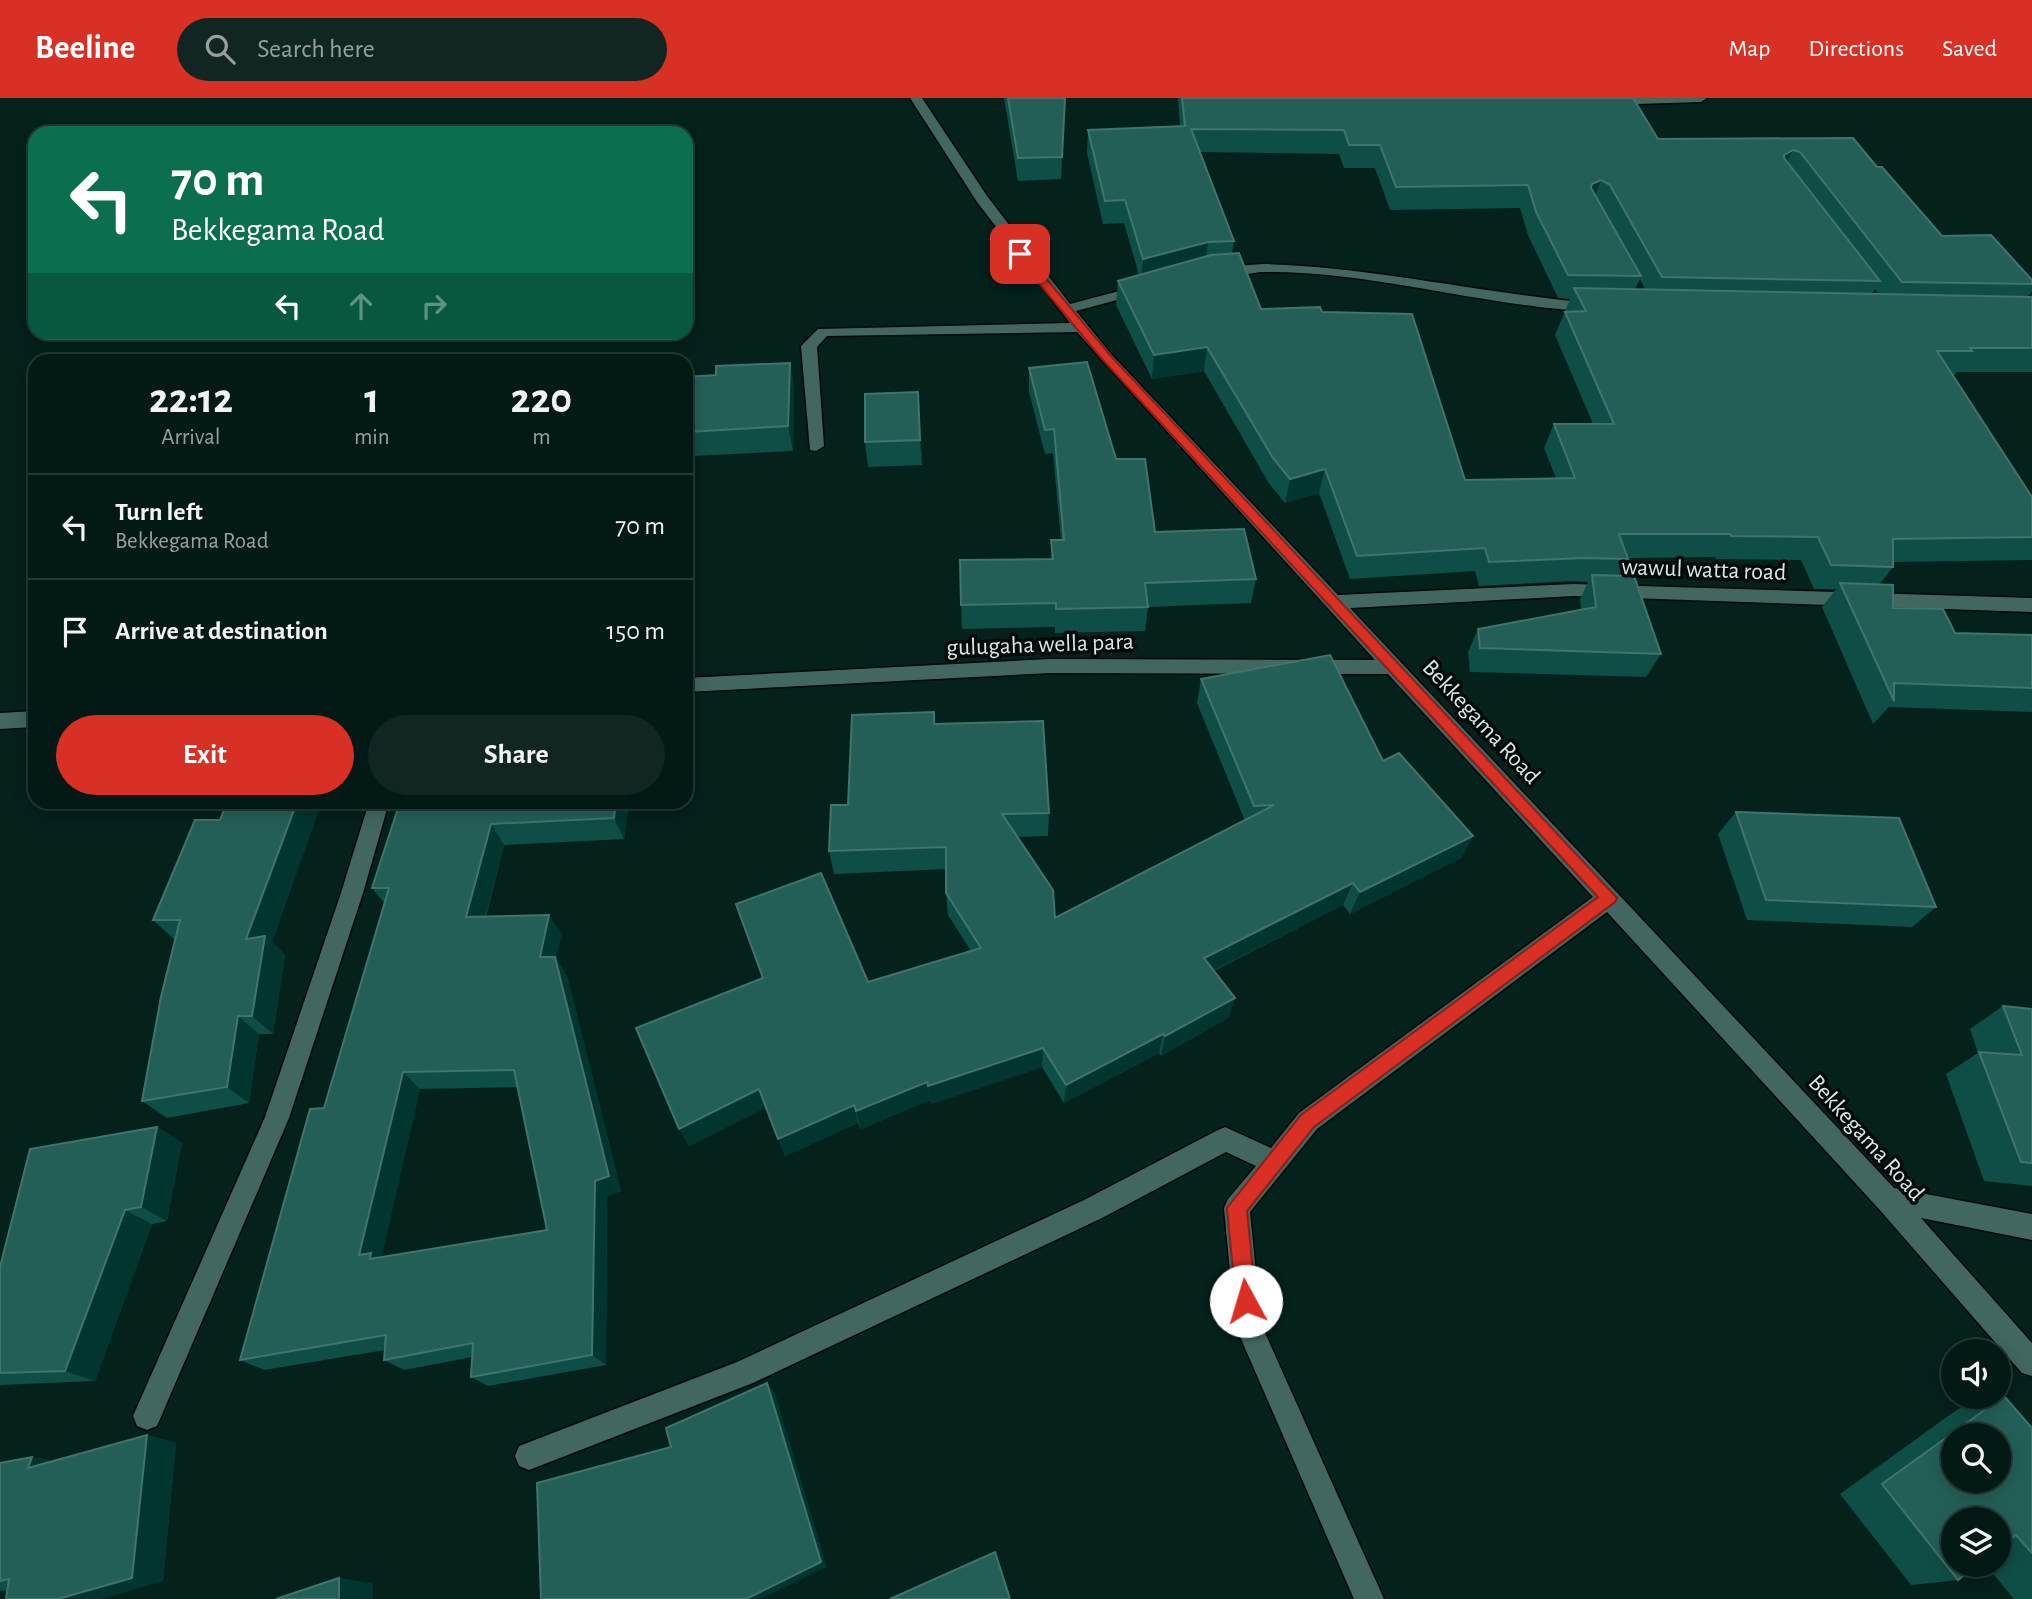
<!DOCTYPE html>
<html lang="en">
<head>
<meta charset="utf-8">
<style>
  :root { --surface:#031915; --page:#112622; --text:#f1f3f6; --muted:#97a0a0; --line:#243834; --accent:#d93025 }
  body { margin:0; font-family:"Alegreya Sans",sans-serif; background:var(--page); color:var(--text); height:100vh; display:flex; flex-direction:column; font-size:26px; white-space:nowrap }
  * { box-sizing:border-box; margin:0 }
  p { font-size:23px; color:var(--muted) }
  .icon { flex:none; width:38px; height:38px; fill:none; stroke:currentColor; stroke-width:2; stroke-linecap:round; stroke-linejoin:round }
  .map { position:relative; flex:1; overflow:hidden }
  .sheet { position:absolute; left:28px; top:256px; width:665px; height:455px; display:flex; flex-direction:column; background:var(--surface); border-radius:21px; box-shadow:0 4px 18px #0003,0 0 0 2px var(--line) }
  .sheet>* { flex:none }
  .hud { position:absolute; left:28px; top:28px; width:665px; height:214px; border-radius:21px; box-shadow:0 4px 18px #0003,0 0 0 2px var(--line); background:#0b6e4f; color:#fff; overflow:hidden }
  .controls { position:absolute; left:1941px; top:1241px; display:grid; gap:14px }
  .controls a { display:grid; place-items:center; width:70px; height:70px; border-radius:50%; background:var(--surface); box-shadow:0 4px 18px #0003,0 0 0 2px var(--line); font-size:35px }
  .pin { position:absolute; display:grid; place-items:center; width:60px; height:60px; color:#fff; margin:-30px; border-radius:14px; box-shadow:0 4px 10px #0006 }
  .me { position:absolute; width:77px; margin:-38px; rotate:354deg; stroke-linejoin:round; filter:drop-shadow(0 0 5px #0008) }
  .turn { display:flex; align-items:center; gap:24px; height:147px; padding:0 28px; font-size:32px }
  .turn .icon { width:91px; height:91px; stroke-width:2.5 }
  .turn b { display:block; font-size:49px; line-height:60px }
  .lanes { display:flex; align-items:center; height:66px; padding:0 28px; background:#0003; justify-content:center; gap:35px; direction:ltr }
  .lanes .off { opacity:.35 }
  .eta { display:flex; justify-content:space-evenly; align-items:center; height:119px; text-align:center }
  .eta b { font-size:42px; font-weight:700; line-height:49px }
  .button { display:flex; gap:14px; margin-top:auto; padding:14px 28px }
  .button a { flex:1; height:80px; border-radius:42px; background:var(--accent); color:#fff; font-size:28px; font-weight:700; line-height:80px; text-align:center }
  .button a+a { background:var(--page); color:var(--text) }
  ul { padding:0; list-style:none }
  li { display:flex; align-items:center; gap:21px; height:105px; padding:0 28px; border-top:2px solid var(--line) }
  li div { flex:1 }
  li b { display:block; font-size:26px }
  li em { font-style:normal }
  header { display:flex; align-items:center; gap:42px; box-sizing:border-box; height:98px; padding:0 35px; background:var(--accent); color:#fff }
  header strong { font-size:33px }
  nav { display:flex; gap:38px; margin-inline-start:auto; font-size:24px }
  .search { width:490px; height:63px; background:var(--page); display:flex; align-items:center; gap:18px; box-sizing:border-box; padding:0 24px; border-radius:38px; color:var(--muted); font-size:26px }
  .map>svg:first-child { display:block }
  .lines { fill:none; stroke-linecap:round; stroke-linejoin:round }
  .minor-casing { stroke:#000907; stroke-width:3 }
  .minor { fill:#416760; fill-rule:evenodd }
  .wall { fill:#0f4e46; fill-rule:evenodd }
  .shaded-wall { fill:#02352e }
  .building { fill:#245f57; stroke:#40746d; stroke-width:2; fill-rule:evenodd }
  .route { fill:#d93025; stroke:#8d1f18; stroke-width:2 }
  .labels { text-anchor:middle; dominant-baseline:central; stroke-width:7; stroke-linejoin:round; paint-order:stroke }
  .street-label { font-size:24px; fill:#d5eae5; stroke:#000907 }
</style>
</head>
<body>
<header>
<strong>Beeline</strong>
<div class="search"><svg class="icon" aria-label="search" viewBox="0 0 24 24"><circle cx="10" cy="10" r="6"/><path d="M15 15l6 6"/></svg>Search here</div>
<nav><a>Map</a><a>Directions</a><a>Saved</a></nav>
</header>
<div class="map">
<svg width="2032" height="1501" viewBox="0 0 2032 1501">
  <rect width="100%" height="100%" fill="#04211c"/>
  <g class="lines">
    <defs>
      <g id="minor">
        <polygon points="910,0 922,0 987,98 1070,206 1142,187 1147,188 1149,191 1147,194 1076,213 1111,256 1338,497 1573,486 2032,500 2032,514 1573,498 1350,510 1894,1090 2032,1116 2032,1142 1921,1120 2032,1245 2032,1278 2022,1275 1878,1110 1607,814 1317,1031 1250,1114 1261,1226 1384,1501 1354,1501 1235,1227 1224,1110 1228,1101 1256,1068 1226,1054 1102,1120 753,1285 529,1372 519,1368 515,1358 519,1348 737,1264 1084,1102 1216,1033 1225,1029 1271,1050 1299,1015 1593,799 1388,576 1050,575 686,594 686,580 1050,561 1375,562 1077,234 827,238 817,249 824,348 816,353 810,352 801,248 818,231 1070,225 977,104"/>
        <polygon points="1609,0 1707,0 1701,4 1605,7 1603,4"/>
        <path d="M 1264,166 C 1375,169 1484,196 1595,205 L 1602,209 C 1588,222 1434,192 1407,188 C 1359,180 1310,173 1262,174 C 1248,175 1220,183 1210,173 L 1217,169 Z"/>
        <polygon points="35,613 35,629 0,631 0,615"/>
        <polygon points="369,704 389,704 363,795 289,1020 157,1328 147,1332 137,1328 133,1318 265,1019 341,795"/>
      </g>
    </defs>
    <use href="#minor" class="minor-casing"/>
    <use href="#minor" class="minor"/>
  </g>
  <g class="wall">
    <polygon points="1004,0 1065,0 1061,81 1018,83"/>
    <path d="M 1178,0 L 1633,0 L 1658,41 L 1853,40 L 1877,69 L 1942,138 L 2032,182 L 2032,193 L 2027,199 L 2032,199 L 2032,274 L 1957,274 L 1955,277 L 1953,277 L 2032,439 L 2032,462 L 1893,464 L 1893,469 L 1879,487 L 1893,510 L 1955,535 L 2032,537 L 2032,614 L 1889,609 L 1873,626 L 1822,509 L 1836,491 L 1814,491 L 1801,462 L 1716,461 L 1715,459 L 1627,460 L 1628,461 L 1619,478 L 1661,556 L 1646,579 L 1470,574 L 1468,554 L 1478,531 L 1581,512 L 1580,501 L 1588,484 L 1573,483 L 1479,488 L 1475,473 L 1350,481 L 1319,395 L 1285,405 L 1268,384 L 1204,273 L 1152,281 L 1116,207 L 1118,183 L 1139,177 L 1124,125 L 1103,126 L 1087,55 L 1088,32 L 1180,28 ZM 1200,54 L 1339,56 L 1344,70 L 1375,70 L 1390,112 L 1520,110 L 1528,137 L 1558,200 L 1570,201 L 1555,237 L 1593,326 L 1554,326 L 1544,350 L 1556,380 L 1465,382 L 1322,214 L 1261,211 L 1232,156 L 1234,143 ZM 1640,181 L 1645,191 L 1635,191 ZM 1875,191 L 1879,196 L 1872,196 Z"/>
    <polygon points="790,265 794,289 793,353 693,358 686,453 686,279 716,277"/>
    <polygon points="1029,270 1116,361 1155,434 1256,481 1251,505 1148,509 1145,533 1055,535 1055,529 962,531 961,507 1051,461 1051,442 1061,442 1053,355 1045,356 1029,294"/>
    <polygon points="918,294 922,367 868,369 865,344"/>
    <polygon points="1201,581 1383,663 1473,738 1461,760 1350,816 1343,807 1214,873 1235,900 1228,920 1161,958 1159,955 1064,1005 1042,969 931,1006 930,1002 861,1031 858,1025 785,1058 766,1009 689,1048 868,884 971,853 948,817 946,795 946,771 834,776 829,753 848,707 935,626 1049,715 1048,738 1017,739 1055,820 1245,723 1197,605"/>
    <polygon points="227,704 368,704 365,708 319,711 272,844 285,857 273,936 259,936 249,1005 167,1020 142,1003 175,842 153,822 220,722"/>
    <path d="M 389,704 L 629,704 L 624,741 L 504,747 L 486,819 L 549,817 L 561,837 L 556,860 L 567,878 L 621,1093 L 607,1098 L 606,1267 L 488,1288 L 471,1279 L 472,1259 L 404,1272 L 384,1262 L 385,1252 L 264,1272 L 240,1262 L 324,1010 L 385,806 L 372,790 L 399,706 L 391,706 ZM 518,989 L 547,1132 L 381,1159 L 420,991 Z"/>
    <polygon points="1736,714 1936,809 1912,829 1747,822 1718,736"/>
    <polygon points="2003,908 2032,911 2032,1088 1984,1083 1946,976 1978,955 1970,931"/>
    <polygon points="157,1029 182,1045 167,1123 152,1126 95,1283 0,1287 0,1169"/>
    <polygon points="2004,1298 2032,1330 2032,1501 2014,1501 1985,1466 1998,1466 1998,1421 1958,1482 1911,1487 1840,1396 1958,1311"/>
    <polygon points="147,1337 176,1345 163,1483 0,1493 0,1365 32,1359 51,1363"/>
  </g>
  <g class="shaded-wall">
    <polygon points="1793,52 1782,75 1784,57"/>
    <polygon points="1601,82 1592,106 1583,110 1592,86"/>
    <polygon points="1208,144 1205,167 1141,184 1143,161"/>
    <polygon points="1207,249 1204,273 1152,281 1154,257"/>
    <polygon points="790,265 794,289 793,353 788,328"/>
    <polygon points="918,294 920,319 922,367 920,342"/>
    <polygon points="687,334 693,358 686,453 686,343"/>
    <polygon points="1325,371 1319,395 1285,405 1290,381"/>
    <polygon points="297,704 313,704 319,711 272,844 285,857 273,936 252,918 246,841"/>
    <polygon points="616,704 629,704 624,741 614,720"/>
    <polygon points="491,726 504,747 480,839 466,819"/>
    <polygon points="1473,738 1461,760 1350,816 1360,794"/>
    <polygon points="1353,785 1343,807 1198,880 1204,860"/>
    <polygon points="549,817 561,837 556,860 567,878 621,1093 607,1098 606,1267 592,1257 540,859"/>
    <polygon points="1235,900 1228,920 1161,958 1165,938"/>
    <polygon points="238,918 259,936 249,1005 227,989"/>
    <polygon points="1163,936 1159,955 1064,1005 1066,987"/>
    <polygon points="1043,950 1042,969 931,1006 928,988"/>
    <polygon points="403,974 420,991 381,1162 391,1168 359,1157"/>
    <polygon points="927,984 930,1002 861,1031 856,1013"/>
    <polygon points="759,991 767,1009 689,1048 679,1031"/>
    <polygon points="854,1007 858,1025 785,1058 778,1041"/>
    <polygon points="157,1029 182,1045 167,1123 141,1109"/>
    <polygon points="125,1112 152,1126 95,1283 65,1273"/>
    <polygon points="767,1285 775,1295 827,1469 761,1501 746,1501"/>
    <polygon points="147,1337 176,1345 163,1483 102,1501 58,1501"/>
    <polygon points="32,1359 65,1367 28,1370"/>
    <polygon points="339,1480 373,1485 373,1501 339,1501"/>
  </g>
  <g class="building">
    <polygon points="1008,0 1065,0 1062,59 1018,60"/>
    <polygon points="1182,0 1633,0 1658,41 1853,40 1877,69 1882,69 1942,138 1991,137 2032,182 2032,186 1902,184 1800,54 1793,52 1784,57 1784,60 1880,183 1662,179 1610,87 1601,82 1592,86 1591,90 1641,178 1568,177 1536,114 1528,87 1396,89 1380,47 1349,47 1344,32 1191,31 1234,143 1208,144 1143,161 1125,102 1105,103 1088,32 1185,28"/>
    <polygon points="1239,155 1261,211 1320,209 1322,214 1412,216 1465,382 1575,380 1554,326 1614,326 1565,214 1586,213 1574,190 2032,199 2032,250 1970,250 1972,253 1937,253 2032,399 2032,439 1893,441 1893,469 1831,467 1818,439 1731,438 1730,436 1619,436 1628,461 1585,460 1489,464 1485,450 1357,458 1325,371 1290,381 1273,360 1207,249 1154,257 1118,183 1211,157"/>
    <polygon points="1087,264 1116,361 1145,361 1155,434 1244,431 1256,481 1145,485 1148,509 1056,511 1056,505 961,507 960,462 1053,461 1051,442 1064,442 1054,331 1045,332 1029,270"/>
    <polygon points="790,265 788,328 687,334 686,343 686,279 716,277 716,268"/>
    <polygon points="918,294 920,342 865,344 865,296"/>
    <polygon points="1592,477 1634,478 1661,556 1480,550 1478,531 1596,509"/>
    <polygon points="1840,485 1893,487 1893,510 1943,511 1955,535 2032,537 2032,590 1894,585 1894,603"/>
    <polygon points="1330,557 1383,663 1399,655 1473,738 1360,794 1353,785 1204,860 1235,900 1165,938 1163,936 1066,987 1043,950 928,988 927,984 856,1013 854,1007 778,1041 759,991 679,1031 636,930 763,880 736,806 821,775 868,884 981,850 946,795 946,749 829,753 831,707 848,707 852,617 934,614 934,626 1043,623 1049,715 1002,716 1053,792 1055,820 1274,707 1254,708 1201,581"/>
    <polygon points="227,704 297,704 246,841 265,838 252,918 238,918 227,989 142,1003 161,899 180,822 153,822 195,722 220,722"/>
    <path d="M 400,704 L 616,704 L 614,720 L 491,726 L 466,819 L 549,817 L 540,859 L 555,859 L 609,1078 L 595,1083 L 592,1257 L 471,1279 L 473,1245 L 384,1262 L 386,1237 L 240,1262 L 310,1011 L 324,1010 L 389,790 L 372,790 ZM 514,972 L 547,1132 L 370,1161 L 371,1155 L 359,1157 L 403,974 Z"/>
    <polygon points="1736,714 1899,720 1936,809 1766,802"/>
    <polygon points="2003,908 2032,911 2032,1065 2021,1064 1979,954 2022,957"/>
    <polygon points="157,1029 141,1109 125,1112 65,1273 0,1275 0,1169 30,1051"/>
    <polygon points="767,1285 821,1464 746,1501 541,1501 537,1385 671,1349 666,1330"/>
    <path d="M 2004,1298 L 2032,1330 L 2032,1455 L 2016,1437 L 1998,1451 L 1998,1421 L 1953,1421 L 1953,1466 L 1978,1466 L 1958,1482 L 1882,1386 ZM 1953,1337 L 1998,1337 L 1998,1382 L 1953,1382 Z"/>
    <polygon points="147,1337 132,1480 58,1501 6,1501 9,1481 0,1483 0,1365 32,1359 28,1370"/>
    <polygon points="995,1454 1010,1501 890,1501"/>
    <polygon points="339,1480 339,1501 276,1501"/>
  </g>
  <polygon class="route" points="1016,153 1023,153 1110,257 1617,800 1615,804 1314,1029 1247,1113 1256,1203 1253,1210 1246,1213 1239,1210 1236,1203 1227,1110 1301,1017 1598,799 1102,261 1016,158"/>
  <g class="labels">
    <g class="street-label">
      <text transform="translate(1704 472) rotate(2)">wawul watta road</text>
      <text transform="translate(1040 547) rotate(-2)">gulugaha wella para</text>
      <text transform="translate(1481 624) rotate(47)">Bekkegama Road</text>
      <text transform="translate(1866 1040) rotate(48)">Bekkegama Road</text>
    </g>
  </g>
</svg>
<div class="controls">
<a><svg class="icon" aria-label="sound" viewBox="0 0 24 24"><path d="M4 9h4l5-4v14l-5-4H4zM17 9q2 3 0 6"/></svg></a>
<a><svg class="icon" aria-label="search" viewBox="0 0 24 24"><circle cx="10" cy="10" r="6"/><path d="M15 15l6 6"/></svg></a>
<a><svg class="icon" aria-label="layers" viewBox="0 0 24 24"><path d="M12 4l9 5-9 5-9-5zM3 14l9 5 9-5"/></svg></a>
</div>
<div class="pin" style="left:1020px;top:156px;background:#d93025"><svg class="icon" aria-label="arrive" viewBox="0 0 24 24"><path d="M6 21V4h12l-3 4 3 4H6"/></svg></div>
<svg class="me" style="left:1246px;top:1203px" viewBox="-20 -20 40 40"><circle r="19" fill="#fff"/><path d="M0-13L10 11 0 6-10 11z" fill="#d93025"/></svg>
<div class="hud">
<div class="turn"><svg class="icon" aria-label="left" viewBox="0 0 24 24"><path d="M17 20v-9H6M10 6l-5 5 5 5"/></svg><div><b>70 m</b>Bekkegama Road</div></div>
<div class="lanes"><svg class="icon" aria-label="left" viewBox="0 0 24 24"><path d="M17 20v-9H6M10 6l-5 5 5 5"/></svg><svg class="icon off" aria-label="ahead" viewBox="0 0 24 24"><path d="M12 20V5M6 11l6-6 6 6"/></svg><svg class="icon off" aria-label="right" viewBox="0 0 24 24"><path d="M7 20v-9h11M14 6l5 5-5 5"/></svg></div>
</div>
<section class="sheet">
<div class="eta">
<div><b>22:12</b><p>Arrival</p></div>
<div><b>1</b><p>min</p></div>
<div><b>220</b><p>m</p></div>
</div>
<ul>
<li><svg class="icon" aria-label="left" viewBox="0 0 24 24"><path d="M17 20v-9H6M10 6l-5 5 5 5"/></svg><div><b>Turn left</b><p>Bekkegama Road</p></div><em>70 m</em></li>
<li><svg class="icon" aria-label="arrive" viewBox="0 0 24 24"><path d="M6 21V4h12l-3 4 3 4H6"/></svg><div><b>Arrive at destination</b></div><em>150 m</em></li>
</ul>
<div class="button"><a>Exit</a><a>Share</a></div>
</section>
</div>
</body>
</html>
